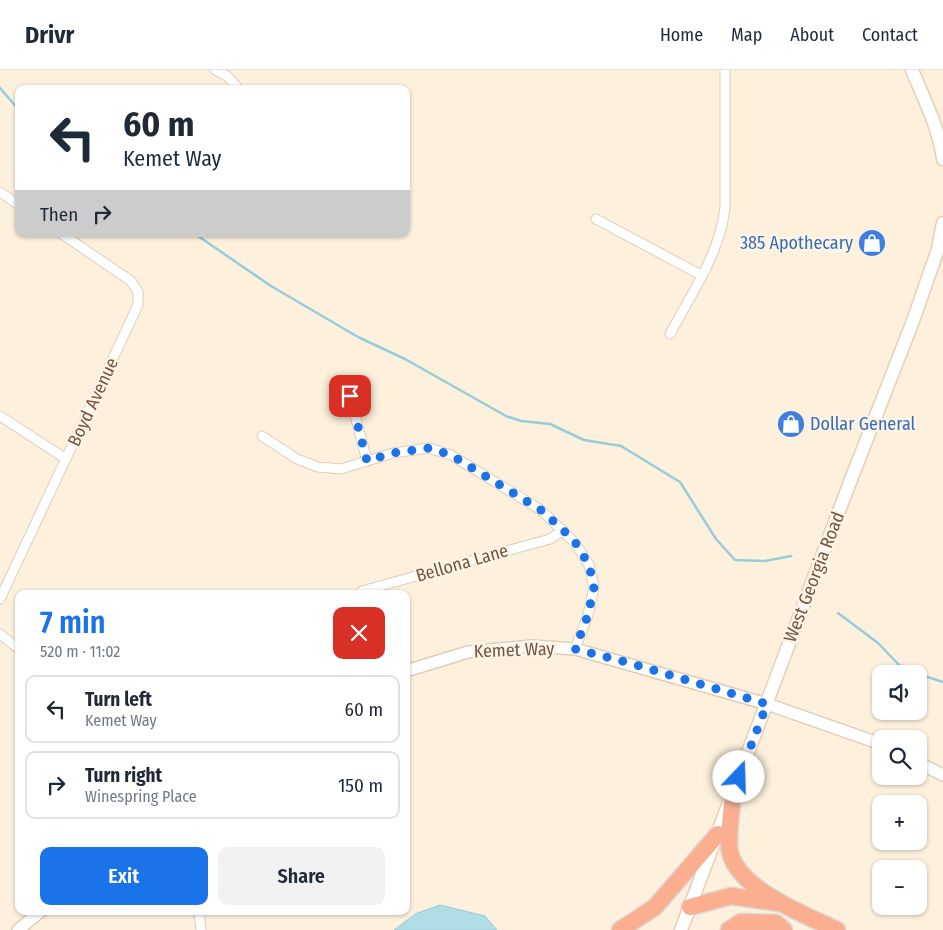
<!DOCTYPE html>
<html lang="en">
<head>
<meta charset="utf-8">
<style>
  :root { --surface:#fff; --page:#f2f2f3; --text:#1f2937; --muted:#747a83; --line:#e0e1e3; --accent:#1a73e8 }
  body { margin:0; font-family:"Fira Sans Condensed",sans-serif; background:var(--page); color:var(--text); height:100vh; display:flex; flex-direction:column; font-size:19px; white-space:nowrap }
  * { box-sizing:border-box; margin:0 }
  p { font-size:16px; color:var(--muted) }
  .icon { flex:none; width:28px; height:28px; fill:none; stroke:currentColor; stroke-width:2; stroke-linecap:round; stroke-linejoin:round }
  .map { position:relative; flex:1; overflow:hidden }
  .details { position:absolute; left:15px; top:520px; width:395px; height:325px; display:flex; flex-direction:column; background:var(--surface); border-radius:10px; box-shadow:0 1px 4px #0004 }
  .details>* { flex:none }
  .top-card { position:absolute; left:15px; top:15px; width:395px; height:152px; border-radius:10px; box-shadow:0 1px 4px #0004; background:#fff; color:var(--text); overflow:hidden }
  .controls { position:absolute; left:872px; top:595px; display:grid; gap:10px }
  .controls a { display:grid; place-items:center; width:55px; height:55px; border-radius:10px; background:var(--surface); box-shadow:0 1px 4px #0004; font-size:25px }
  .pin { position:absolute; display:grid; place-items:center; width:42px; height:42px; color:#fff; margin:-21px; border-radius:10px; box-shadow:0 2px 8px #0006 }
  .me { position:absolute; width:55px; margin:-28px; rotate:21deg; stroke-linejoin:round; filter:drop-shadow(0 0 4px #0008) }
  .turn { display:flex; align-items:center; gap:18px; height:105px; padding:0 25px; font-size:22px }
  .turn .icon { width:65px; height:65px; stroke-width:2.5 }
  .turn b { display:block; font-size:35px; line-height:42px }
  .then { display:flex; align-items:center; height:48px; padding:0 25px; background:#0003; gap:10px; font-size:19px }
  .round { display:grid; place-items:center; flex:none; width:52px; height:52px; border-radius:10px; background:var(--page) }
  .head { display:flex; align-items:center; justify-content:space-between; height:85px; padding:0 25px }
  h1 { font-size:30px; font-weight:600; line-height:38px; color:var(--accent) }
  .action { display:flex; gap:10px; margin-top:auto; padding:10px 25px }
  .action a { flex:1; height:58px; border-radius:10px; background:var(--accent); color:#fff; font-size:20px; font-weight:600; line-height:58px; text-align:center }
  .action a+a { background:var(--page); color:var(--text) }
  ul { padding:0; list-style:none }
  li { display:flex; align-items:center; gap:15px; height:68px; margin:0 10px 8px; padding:0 15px; border:2px solid var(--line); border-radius:10px }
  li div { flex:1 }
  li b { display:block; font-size:19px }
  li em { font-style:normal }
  header { display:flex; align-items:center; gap:30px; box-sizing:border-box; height:70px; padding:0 25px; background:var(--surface); border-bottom:1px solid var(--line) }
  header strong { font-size:24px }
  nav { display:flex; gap:28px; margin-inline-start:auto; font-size:18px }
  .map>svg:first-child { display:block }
  .water { fill:#b1dde6; stroke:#97cdd9 }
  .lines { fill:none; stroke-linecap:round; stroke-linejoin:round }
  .stream { stroke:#97cdd9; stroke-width:2.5 }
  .minor-casing { stroke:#e1cdb9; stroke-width:11 }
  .tertiary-casing { stroke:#e1cdb9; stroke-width:14 }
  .secondary-casing { stroke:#e6ceb7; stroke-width:15 }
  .motorway-casing { stroke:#ddd6d2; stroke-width:19 }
  .minor { stroke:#fff; stroke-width:9 }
  .tertiary { stroke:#fff; stroke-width:11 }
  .secondary { stroke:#fff; stroke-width:12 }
  .motorway { stroke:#fbaf90; stroke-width:16 }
  .route { stroke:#1a73e8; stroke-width:9; stroke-dasharray:0 16.2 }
  .labels { text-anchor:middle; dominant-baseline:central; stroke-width:5; stroke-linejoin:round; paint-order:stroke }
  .shop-label { font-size:18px; fill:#366cbe; stroke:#fff5e4; text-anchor:end }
  .street-label { font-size:18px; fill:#735645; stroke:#fff5e4 }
</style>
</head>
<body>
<header>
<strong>Drivr</strong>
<nav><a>Home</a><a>Map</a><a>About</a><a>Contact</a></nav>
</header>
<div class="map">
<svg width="943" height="860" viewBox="0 0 943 860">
  <rect width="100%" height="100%" fill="#fdf1dd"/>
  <polygon class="water" points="440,835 485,846 497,860 394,860 415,844"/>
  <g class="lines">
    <g class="stream">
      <polyline points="0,18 19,40"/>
      <polyline points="195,164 271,216 358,267 405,289 506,346 521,351 550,354 584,370 621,376 680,412 716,469 735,490 765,491 791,486"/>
      <polyline points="838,543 878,573 902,598 918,604"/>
      <polyline points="919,604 943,612"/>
    </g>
    <defs>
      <g id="minor">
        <polyline points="215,0 227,6 239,19"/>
        <polyline points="0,122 19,135"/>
        <polyline points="596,149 701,205"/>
        <path d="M 670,264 C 691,224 721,182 725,137 L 725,0"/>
        <polyline points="350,326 367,391"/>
        <polyline points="0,346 66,389"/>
        <polyline points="262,366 297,389 318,397 341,399 393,383 429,378 451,385 541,440 575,473 589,495 594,517 588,545 575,579"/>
        <polyline points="360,524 362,521 550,469 563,460"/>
        <polyline points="0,529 138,235 138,222 131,211 62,164"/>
        <polyline points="0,564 19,579"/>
        <polyline points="199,841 201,860"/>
      </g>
      <g id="tertiary">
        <polyline points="406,601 468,582 532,576 575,579 767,634 881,674"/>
        <polyline points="919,693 943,705"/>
        <polyline points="18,860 41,841"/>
      </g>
      <g id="secondary">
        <path d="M 912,0 C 924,29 939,58 943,89"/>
        <polyline points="681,860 850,412 913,251 938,179 943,153"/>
      </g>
      <g id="motorway">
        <path d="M 733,723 C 732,737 727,770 730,782 C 738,819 805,845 837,860"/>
        <polyline points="690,837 731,826 779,833"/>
        <polyline points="620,860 655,837 718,764"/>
        <polyline points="729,860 741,852 776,853 784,860"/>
      </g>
    </defs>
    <use href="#minor" class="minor-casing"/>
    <use href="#tertiary" class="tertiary-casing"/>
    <use href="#secondary" class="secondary-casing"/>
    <use href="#motorway" class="motorway-casing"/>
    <use href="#minor" class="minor"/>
    <use href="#tertiary" class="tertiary"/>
    <use href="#secondary" class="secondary"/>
    <use href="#motorway" class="motorway"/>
  </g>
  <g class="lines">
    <polyline class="route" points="350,326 367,391 393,383 429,378 451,385 541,440 563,460 575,472 589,495 594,517 588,545 575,579 626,592 767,634 739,707"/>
  </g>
  <defs>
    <symbol id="shop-disc" viewBox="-11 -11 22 22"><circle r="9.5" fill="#3f7fe0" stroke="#fff5e4"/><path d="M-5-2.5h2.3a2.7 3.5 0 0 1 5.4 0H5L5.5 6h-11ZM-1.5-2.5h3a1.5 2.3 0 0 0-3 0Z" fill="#fff"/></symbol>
  </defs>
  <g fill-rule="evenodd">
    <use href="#shop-disc" x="856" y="157" width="32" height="32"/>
    <use href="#shop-disc" x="775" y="338" width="32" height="32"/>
  </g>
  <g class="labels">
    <g class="shop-label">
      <text x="853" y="173">385 Apothecary</text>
      <text x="810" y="354" text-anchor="start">Dollar General</text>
    </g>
    <g class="street-label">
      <text transform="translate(93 332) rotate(-65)">Boyd Avenue</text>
      <text transform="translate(462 493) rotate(-16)">Bellona Lane</text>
      <text transform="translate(814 507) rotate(-69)">West Georgia Road</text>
      <text transform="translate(514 580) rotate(-2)">Kemet Way</text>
    </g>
  </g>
</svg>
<div class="controls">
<a><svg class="icon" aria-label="sound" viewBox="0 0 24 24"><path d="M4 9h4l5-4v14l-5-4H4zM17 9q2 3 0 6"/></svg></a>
<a><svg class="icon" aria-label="search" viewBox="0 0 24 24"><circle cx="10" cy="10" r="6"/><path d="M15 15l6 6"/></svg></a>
<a>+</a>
<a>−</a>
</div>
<div class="pin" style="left:350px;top:326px;background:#d93025"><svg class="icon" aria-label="arrive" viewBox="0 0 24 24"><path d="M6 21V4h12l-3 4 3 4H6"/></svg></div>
<svg class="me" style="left:739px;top:707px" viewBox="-20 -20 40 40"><circle r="19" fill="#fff"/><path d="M0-13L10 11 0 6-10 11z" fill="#1a73e8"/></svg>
<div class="top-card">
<div class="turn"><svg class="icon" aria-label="left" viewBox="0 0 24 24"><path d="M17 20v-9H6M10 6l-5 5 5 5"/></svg><div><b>60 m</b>Kemet Way</div></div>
<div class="then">Then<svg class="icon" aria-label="right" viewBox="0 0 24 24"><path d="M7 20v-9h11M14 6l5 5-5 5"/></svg></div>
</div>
<section class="details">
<div class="head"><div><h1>7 min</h1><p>520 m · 11:02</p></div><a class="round" style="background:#d93025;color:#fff"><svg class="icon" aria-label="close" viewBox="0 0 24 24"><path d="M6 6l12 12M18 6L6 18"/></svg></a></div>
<ul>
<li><svg class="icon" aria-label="left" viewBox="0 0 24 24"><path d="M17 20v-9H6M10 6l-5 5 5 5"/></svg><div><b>Turn left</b><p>Kemet Way</p></div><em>60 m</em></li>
<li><svg class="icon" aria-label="right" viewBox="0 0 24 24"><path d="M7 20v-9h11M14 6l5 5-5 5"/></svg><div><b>Turn right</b><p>Winespring Place</p></div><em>150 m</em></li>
</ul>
<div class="action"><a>Exit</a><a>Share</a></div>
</section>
</div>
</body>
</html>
